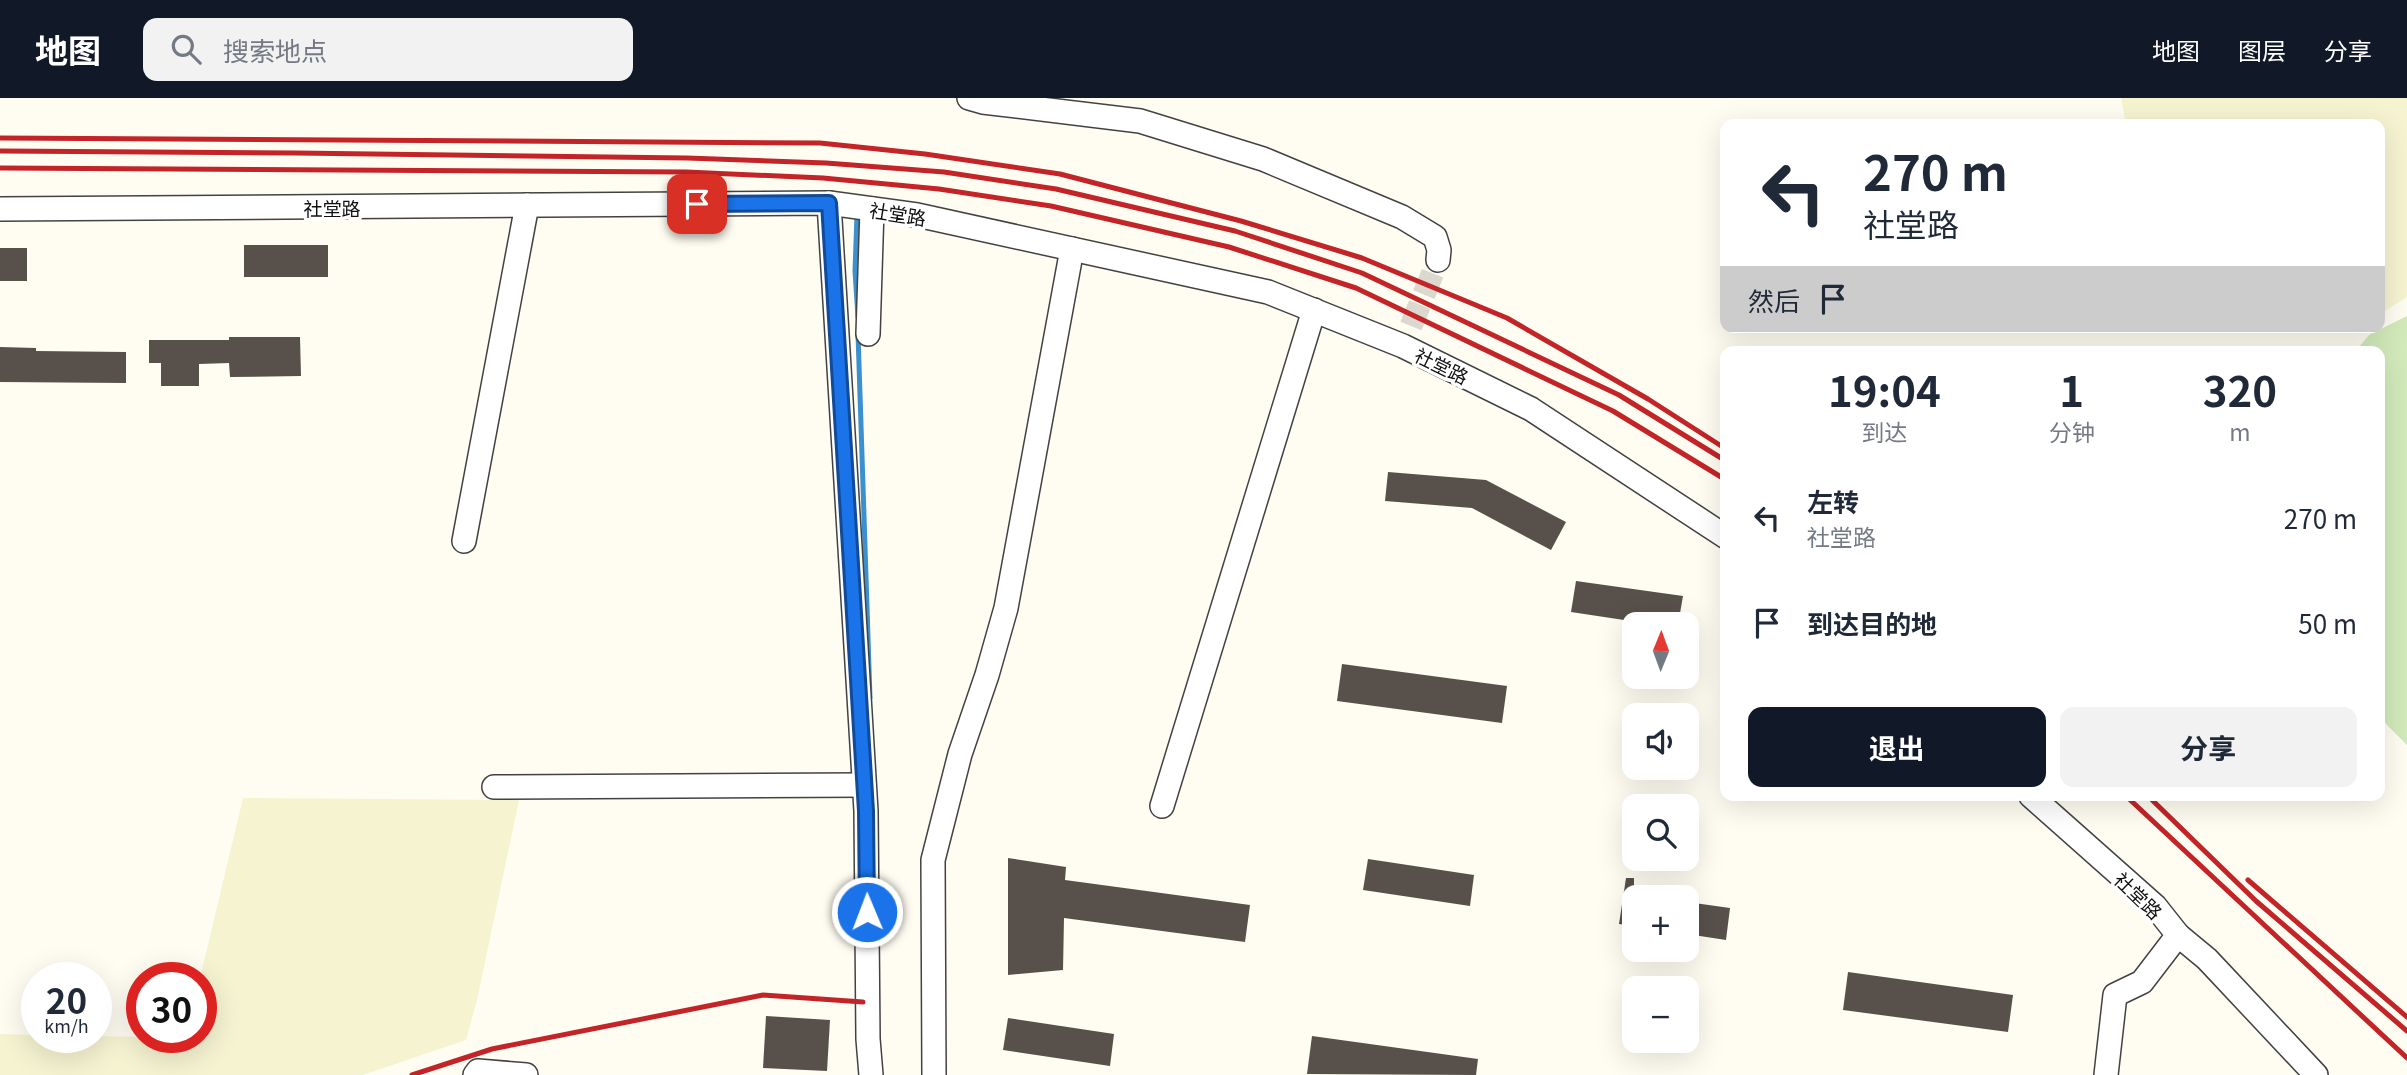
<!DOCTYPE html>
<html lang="zh">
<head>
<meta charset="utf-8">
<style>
  :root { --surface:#fff; --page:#f2f2f3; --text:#1f2937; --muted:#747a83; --accent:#111827 }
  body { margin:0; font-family:Georgia,"Noto Sans SC",serif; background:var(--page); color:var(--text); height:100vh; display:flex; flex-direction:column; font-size:26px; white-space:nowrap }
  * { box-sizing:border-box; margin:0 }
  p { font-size:23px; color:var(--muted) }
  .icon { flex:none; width:38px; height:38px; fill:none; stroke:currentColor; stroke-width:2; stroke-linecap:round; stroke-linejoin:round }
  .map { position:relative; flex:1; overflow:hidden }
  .side { position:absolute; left:1720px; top:248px; width:665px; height:455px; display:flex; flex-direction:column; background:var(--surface); border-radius:14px; box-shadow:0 7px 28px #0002 }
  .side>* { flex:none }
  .guide { position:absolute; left:1720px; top:21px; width:665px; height:214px; border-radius:14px; box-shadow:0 7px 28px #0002; background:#fff; color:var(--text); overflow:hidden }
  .needle { width:46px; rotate:1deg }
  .fabs { position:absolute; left:1622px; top:514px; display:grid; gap:14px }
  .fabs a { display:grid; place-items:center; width:77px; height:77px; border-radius:14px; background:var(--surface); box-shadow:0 7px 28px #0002; font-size:35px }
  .speed { position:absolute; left:21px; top:864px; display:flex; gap:14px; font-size:35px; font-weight:700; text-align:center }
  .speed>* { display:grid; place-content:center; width:91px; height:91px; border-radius:50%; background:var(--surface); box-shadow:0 7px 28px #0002; line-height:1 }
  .speed small { font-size:18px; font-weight:400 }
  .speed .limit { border:10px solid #d22; background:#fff; color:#111 }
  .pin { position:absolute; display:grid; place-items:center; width:60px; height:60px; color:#fff; margin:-30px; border-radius:14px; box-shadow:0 4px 10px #0006 }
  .me { position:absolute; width:77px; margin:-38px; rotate:359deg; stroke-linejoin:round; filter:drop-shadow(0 0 5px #0008) }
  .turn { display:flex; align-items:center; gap:24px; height:147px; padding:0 28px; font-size:32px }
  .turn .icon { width:91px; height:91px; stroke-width:2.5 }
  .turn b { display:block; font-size:49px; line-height:60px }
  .then { display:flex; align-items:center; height:66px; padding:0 28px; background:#0003; gap:14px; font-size:26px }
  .eta { display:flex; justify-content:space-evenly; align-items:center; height:119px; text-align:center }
  .eta b { font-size:42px; font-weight:700; line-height:49px }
  .cta { display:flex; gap:14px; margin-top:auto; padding:14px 28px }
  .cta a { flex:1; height:80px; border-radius:14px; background:var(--accent); color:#fff; font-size:28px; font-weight:700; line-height:80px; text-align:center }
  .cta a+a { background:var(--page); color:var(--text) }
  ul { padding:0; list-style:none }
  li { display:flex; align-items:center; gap:21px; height:105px; padding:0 28px }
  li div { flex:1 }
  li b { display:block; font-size:26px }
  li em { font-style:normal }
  header { display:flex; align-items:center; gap:42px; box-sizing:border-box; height:98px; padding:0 35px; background:var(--accent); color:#fff }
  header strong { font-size:33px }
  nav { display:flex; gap:38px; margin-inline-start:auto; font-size:24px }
  .search { width:490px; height:63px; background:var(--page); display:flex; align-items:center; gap:18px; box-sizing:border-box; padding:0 24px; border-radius:14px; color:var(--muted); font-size:26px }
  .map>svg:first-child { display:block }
  .farmland { fill:#f6f3d1 }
  .green { fill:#d2eaba }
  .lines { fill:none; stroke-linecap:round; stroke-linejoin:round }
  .stream { stroke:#3b91cf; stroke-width:5 }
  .building { fill:#58504b }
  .minor-tunnel { stroke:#dbd9cf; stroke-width:23; stroke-dasharray:23 11; stroke-linecap:butt }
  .minor-casing { stroke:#424242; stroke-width:26 }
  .minor { stroke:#fff; stroke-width:23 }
  .rail { stroke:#c22428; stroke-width:5 }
  .route-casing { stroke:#114b97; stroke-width:18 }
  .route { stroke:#1a73e8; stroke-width:12 }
  .labels { text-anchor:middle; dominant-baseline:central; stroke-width:7; stroke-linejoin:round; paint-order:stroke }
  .street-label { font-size:19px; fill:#0f0f0f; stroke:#fff }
</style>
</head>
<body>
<header>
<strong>地图</strong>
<div class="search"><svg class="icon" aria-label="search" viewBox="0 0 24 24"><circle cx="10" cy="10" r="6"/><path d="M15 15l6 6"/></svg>搜索地点</div>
<nav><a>地图</a><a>图层</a><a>分享</a></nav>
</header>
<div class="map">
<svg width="2407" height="977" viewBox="0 0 2407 977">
  <rect width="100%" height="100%" fill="#fffdf1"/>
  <g class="farmland">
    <polygon points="2121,0 2407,0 2407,199 2380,216 2380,26 2126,26"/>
    <polygon points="243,700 519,702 477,902 466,942 363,977 0,977 0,936 37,937 37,940 96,940 96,938 201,940 200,880"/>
  </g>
  <polygon class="green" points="2407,218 2407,647 2380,620 2380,254 2355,254 2369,237"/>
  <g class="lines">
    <g class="stream">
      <polyline points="857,117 855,173 858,219"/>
      <polyline points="858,236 870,600"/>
    </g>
  </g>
  <g class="building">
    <rect x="244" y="147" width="84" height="32"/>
    <rect x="0" y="150" width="27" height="33"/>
    <polygon points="229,239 300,239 301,278 230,279 229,265 199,266 199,288 161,288 161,265 149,265 149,242 229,242"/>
    <polygon points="0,249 36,250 36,253 126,254 126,285 0,284"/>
    <polygon points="1388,374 1486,382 1566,424 1551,452 1472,410 1385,403"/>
    <polygon points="1576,483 1683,498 1678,527 1657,527 1571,514"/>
    <polygon points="1342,566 1507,588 1502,625 1337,603"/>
    <polygon points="1008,760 1066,769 1065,782 1250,807 1245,844 1064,820 1063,872 1008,877"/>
    <polygon points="1368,761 1474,777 1470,808 1363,792"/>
    <polygon points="1626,780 1634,780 1634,828 1619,826"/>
    <polygon points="1687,804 1730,810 1726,842 1687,836"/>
    <polygon points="1848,874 2013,897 2008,934 1843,912"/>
    <polygon points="766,918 830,922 827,973 763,970"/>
    <polygon points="1008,920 1114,936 1110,968 1003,952"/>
    <polygon points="1312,938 1478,961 1476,977 1307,976"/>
  </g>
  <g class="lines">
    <polyline class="minor-tunnel" points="1411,228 1438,162"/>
    <defs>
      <g id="minor">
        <polyline points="969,0 983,4 1140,23 1263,61 1402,119 1435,139 1439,152 1438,162"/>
        <polyline points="829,105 866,713 868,941 871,977"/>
        <polyline points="0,111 829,105 917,117 1268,194 1403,248 1531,311 1726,439"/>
        <polyline points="868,236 872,111"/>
        <polyline points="464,443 527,107"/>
        <polyline points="494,689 864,687"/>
        <polyline points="2031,698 2155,808 2178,837 2142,884 2115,897 2106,977"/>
        <polyline points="1162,708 1314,212"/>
        <polyline points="2178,837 2207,861 2316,977"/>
        <polyline points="475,977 478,973 526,977"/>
        <polyline points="934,977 933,762 960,656 987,577 1006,510 1072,151"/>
      </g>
    </defs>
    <use href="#minor" class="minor-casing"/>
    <use href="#minor" class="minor"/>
    <g class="rail">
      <polyline points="0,40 820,45 925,56 1060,76 1241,123 1362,160 1507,220 1648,301 1726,351"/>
      <polyline points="0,53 295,55 687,60 826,65 944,74 1056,91 1235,133 1362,175 1619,297 1726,363"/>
      <polyline points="0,70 686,74 823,80 939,91 1051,108 1229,149 1356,190 1613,313 1726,382"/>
      <polyline points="2126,698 2407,960"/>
      <polyline points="2148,698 2256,803 2407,933"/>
      <polyline points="2248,782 2407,919"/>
      <polyline points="412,977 492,951 763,897 863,904"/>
    </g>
  </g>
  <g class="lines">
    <defs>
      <polyline id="route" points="697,106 829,105 866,713 867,814"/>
    </defs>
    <use href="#route" class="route-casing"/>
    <use href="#route" class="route"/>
  </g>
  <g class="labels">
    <g class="street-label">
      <text x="332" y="109">社堂路</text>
      <text transform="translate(898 115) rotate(9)">社堂路</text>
      <text transform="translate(1442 267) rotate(26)">社堂路</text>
      <text transform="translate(2139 797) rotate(44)">社堂路</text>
    </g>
  </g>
</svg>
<div class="fabs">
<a><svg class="needle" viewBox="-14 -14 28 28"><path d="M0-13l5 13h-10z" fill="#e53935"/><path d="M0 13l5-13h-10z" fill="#747a83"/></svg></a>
<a><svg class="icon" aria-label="sound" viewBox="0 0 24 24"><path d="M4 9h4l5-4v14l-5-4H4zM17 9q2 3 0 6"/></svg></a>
<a><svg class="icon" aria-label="search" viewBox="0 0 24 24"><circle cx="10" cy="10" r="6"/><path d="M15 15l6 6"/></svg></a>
<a>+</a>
<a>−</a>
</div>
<div class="speed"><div>20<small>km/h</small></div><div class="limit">30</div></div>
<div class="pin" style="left:697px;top:106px;background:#d93025"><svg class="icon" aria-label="arrive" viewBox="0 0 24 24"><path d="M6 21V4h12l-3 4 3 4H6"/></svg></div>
<svg class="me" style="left:867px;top:814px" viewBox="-20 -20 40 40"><circle r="17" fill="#1a73e8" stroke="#fff" stroke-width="3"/><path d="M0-11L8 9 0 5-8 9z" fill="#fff"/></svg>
<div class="guide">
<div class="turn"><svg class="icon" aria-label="left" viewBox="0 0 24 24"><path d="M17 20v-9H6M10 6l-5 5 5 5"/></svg><div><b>270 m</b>社堂路</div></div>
<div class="then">然后<svg class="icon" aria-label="arrive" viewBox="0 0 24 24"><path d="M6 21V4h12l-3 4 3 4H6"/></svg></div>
</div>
<section class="side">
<div class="eta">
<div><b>19:04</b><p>到达</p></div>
<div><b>1</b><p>分钟</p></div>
<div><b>320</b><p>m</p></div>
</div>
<ul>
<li><svg class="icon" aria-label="left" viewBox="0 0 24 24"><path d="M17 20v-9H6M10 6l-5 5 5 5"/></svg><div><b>左转</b><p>社堂路</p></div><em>270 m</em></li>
<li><svg class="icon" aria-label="arrive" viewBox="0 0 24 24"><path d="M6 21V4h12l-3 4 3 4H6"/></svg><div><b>到达目的地</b></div><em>50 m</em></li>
</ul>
<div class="cta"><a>退出</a><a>分享</a></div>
</section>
</div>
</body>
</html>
